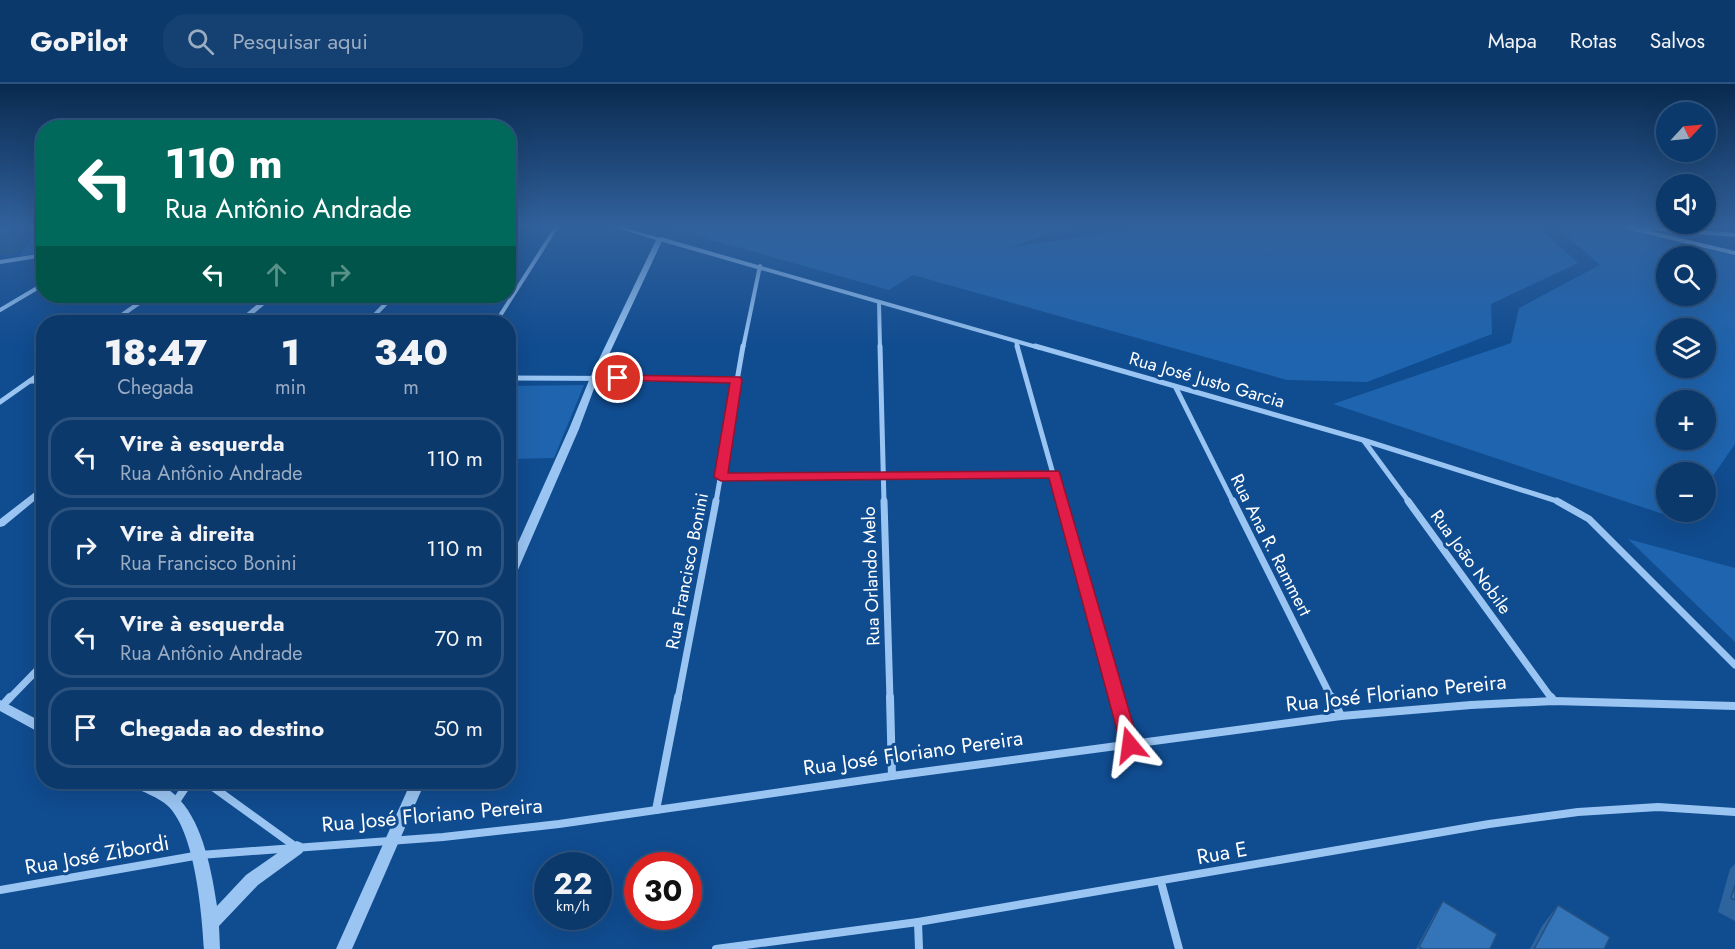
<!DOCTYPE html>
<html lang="pt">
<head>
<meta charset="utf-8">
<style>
  :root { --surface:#0c396c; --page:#154072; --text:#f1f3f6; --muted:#9aacc2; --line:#2c537f }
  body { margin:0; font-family:Jost,sans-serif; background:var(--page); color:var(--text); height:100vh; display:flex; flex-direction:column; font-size:22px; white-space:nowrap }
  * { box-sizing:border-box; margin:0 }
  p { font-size:20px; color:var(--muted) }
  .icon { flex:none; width:33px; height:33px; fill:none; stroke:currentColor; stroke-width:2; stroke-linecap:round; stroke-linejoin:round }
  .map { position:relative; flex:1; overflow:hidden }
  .sheet { position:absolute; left:36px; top:231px; width:480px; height:474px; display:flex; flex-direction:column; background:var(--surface); border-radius:24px; box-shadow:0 6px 24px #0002,0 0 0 2px var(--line) }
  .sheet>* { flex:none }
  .hud { position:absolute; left:36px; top:36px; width:480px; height:183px; border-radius:24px; box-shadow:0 6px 24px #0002,0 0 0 2px var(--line); background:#00695c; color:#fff; overflow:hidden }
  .needle { width:39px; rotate:64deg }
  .tools { position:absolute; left:1656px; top:18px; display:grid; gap:12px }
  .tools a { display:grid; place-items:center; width:60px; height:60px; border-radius:50%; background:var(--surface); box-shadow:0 6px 24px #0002,0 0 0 2px var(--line); font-size:30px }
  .speed { position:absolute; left:534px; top:768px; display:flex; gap:12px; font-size:30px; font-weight:700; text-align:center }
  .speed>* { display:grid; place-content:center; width:78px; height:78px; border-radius:50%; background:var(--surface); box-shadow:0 6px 24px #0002,0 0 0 2px var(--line); line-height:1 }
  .speed small { font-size:15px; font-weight:400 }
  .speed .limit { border:9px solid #d22; background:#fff; color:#111 }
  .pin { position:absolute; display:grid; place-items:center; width:51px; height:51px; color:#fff; margin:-26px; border:3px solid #fff; border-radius:50%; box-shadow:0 2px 6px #0007 }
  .me { position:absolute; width:66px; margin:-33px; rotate:344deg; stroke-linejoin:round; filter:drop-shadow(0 0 4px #0008) }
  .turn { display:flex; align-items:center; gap:21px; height:126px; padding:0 30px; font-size:27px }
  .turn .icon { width:78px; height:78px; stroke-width:2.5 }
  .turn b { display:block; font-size:42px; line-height:51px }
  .lanes { display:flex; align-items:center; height:57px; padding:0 30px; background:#0003; justify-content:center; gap:30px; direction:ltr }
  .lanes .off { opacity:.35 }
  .eta { display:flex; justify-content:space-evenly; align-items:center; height:102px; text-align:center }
  .eta b { font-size:36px; font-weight:800; line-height:42px }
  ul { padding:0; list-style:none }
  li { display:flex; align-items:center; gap:18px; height:81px; margin:0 12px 9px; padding:0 18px; border:3px solid var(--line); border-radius:24px }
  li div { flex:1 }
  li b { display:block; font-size:22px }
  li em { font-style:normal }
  header { display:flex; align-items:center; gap:36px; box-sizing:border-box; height:84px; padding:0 30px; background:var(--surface); border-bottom:2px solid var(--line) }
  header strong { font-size:28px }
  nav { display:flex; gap:33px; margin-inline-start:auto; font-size:21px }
  .search { width:420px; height:54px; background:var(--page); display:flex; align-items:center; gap:15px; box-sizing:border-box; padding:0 21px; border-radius:24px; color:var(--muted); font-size:22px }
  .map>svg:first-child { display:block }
  .green { fill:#1f64ae; fill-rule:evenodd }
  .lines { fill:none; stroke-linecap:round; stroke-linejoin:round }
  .minor-far3 { stroke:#9ac5f3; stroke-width:4 }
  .minor-far2 { stroke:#9ac5f3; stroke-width:5 }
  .minor-far1 { stroke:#9ac5f3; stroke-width:7 }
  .minor { stroke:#9ac5f3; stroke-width:8 }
  .tertiary { fill:#9ac5f3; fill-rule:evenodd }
  .wall { fill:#2d649e }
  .shaded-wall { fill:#245181 }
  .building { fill:#3474b8; stroke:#245181; stroke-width:1.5 }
  .route { fill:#e11d48; stroke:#92132f; stroke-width:1.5 }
  .labels { text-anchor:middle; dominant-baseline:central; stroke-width:6; stroke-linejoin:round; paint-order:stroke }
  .street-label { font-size:18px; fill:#fff; stroke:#104c90 }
  .near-street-label { font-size:21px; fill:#fff; stroke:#104c90 }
</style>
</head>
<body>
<header>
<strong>GoPilot</strong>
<div class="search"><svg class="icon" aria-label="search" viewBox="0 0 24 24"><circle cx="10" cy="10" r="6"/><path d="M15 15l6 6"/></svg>Pesquisar aqui</div>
<nav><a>Mapa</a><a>Rotas</a><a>Salvos</a></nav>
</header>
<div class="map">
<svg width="1735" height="865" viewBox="0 0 1735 865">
  <rect width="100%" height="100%" fill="#104c90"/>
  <g class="green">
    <polygon points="38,142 43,142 43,168 20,172"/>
    <polygon points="662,142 1113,142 1060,146 1010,163 1107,149 1204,142 1537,142 1578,179 1491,220 1492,250 1367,298 1287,296 913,191 889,206"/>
    <path d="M 1555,142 L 1608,142 L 1735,172 L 1735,360 L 1706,402 L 1706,388 L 1666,388 L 1666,428 L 1687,428 L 1681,436 L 1333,320 L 1511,259 L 1519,224 L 1600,181 ZM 1666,172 L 1706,172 L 1706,212 L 1666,212 ZM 1706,244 L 1706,284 L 1666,284 L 1666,244 ZM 1666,316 L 1706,316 L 1706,356 L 1666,356 Z"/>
    <polygon points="584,301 554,374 509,375 509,302"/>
    <polygon points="1628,455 1735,484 1735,558"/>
  </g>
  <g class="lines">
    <g class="minor-far3">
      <polyline points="1621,142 1735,169"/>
      <polyline points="1637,143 1735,151"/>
      <polyline points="660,155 1040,264"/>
      <polyline points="0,178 44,171"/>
      <polyline points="879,218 880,264"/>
      <polyline points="0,226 44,200"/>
      <polyline points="112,238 149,212"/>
      <polyline points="368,238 393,212"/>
      <polyline points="496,238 557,142"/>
      <polyline points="1016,257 1018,264"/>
      <polyline points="743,264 760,182"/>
    </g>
    <g class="minor-far2">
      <polyline points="880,262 884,418"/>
      <polyline points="1017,262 1061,418"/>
      <polyline points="1035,262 1363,356 1560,418"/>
      <polyline points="508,294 736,295"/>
      <polyline points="30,297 44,297"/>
      <polyline points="1176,304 1233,418"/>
      <polyline points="0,318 44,287"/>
      <polyline points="1364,357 1409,418"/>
      <polyline points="721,393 1055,390"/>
      <polyline points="716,418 743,262"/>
    </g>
    <g class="minor-far1">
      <polyline points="884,417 890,615"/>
      <polyline points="1061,417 1117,615"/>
      <polyline points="1233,417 1332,615"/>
      <polyline points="1408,417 1552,615"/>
      <polyline points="1557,417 1589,435 1735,581"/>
      <polyline points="9,615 44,579"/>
      <polyline points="678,615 716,417"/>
    </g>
    <g class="minor">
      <polyline points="890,613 892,692"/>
      <polyline points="1117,613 1130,661"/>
      <polyline points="1332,613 1341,632"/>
      <polyline points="1551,613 1554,617"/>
      <polyline points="2,622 10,613"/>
      <polyline points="206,698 296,763"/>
      <polyline points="175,719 189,698"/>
      <polyline points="656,726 678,613"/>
      <polyline points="1161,798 1179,865"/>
      <polyline points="0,806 200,771 443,753 559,740 892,692 1341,632 1471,621 1554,617 1735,622"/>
      <polyline points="918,838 919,865"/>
      <polyline points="716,865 918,838 1489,740 1578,728 1658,723 1735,728"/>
    </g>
    <g class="tertiary">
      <polygon points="610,142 620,142 663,155 598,294 579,345 514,495 508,499 508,481 569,345 590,294 656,156"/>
      <polygon points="267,212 275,212 244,238 236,238"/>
      <polygon points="44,401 44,409 4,442 0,443 0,435"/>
      <polygon points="0,616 44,639 44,651 0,627"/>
      <path d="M 129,698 C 146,696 168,701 180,716 C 203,741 212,788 217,822 L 246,791 L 292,759 L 297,757 L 302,759 L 305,764 L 302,769 L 258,801 L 219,842 L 220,865 L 204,865 C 202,829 195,748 168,722 C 158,713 143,708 131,702 Z"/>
      <polygon points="411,698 425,698 352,865 336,865"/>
    </g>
  </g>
  <g class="wall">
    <polygon points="1735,780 1735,837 1718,828 1730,785"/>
    <polygon points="1443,817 1490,865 1416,865 1434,831"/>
    <polygon points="1558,821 1604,865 1530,865 1542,842"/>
  </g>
  <polygon class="shaded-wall" points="15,142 38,142 20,168 0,172 0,150"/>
  <g class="building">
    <polygon points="0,142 15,142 9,149 0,150"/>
    <polygon points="1735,801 1735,816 1731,814"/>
    <polygon points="1443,817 1497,850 1490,865 1423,865 1419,863"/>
    <polygon points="1558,821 1610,853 1604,865 1534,865"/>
  </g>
  <linearGradient id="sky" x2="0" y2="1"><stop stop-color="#092a4f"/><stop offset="0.54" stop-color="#31619c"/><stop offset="1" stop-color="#31619c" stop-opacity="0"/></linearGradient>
  <rect width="1735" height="263" fill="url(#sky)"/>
  <polygon class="route" points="618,291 740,293 742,296 728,389 1059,387 1139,661 1136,666 1130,668 1124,666 1121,661 1049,394 721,397 714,393 730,299 614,296 614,292"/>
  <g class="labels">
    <g class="street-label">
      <text transform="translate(1207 296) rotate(16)">Rua José Justo Garcia</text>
      <text transform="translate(1271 461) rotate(63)">Rua Ana R. Rammert</text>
      <text transform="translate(1471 478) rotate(54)">Rua João Nobile</text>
      <text transform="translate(687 487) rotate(-79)">Rua Francisco Bonini</text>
      <text transform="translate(871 492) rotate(-92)">Rua Orlando Melo</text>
    </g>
    <g class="near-street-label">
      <text transform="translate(1396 609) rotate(-6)">Rua José Floriano Pereira</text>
      <text transform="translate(913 669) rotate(-8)">Rua José Floriano Pereira</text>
      <text transform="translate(432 731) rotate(-5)">Rua José Floriano Pereira</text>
      <text transform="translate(1222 769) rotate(-10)">Rua E</text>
      <text transform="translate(97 771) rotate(-10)">Rua José Zibordi</text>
    </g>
  </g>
</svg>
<div class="tools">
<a><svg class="needle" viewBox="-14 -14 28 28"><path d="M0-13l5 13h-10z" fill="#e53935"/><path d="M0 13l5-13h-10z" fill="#9aacc2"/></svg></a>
<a><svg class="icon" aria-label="sound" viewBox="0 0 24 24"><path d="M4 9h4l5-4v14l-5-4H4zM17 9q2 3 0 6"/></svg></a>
<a><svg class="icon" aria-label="search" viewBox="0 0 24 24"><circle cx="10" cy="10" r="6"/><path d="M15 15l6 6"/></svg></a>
<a><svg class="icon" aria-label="layers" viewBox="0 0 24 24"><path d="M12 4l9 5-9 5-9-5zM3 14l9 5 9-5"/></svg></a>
<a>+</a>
<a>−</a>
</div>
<div class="speed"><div>22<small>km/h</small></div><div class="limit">30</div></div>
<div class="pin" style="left:618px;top:294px;background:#d93025"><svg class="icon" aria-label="arrive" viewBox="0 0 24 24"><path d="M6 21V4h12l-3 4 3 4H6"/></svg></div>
<svg class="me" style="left:1130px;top:661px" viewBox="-20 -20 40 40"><path d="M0-17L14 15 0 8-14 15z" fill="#e11d48" stroke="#fff" stroke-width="4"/></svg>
<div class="hud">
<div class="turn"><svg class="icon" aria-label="left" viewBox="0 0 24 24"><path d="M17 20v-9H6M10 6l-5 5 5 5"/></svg><div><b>110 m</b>Rua Antônio Andrade</div></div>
<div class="lanes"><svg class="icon" aria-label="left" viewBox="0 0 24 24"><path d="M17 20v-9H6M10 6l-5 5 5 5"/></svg><svg class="icon off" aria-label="ahead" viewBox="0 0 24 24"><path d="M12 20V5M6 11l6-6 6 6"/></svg><svg class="icon off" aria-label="right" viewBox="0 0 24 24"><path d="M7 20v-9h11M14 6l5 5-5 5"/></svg></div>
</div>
<section class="sheet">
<div class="eta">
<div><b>18:47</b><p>Chegada</p></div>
<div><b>1</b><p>min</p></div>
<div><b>340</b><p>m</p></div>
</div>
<ul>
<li><svg class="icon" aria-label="left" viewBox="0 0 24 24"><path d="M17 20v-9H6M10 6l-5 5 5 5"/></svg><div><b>Vire à esquerda</b><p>Rua Antônio Andrade</p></div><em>110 m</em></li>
<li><svg class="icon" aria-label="right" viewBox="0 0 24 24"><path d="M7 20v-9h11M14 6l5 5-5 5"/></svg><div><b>Vire à direita</b><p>Rua Francisco Bonini</p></div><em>110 m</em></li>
<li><svg class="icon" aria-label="left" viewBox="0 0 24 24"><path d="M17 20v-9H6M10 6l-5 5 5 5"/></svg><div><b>Vire à esquerda</b><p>Rua Antônio Andrade</p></div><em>70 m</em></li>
<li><svg class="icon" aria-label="arrive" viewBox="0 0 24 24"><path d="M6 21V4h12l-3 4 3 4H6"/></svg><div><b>Chegada ao destino</b></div><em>50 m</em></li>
</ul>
</section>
</div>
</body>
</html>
